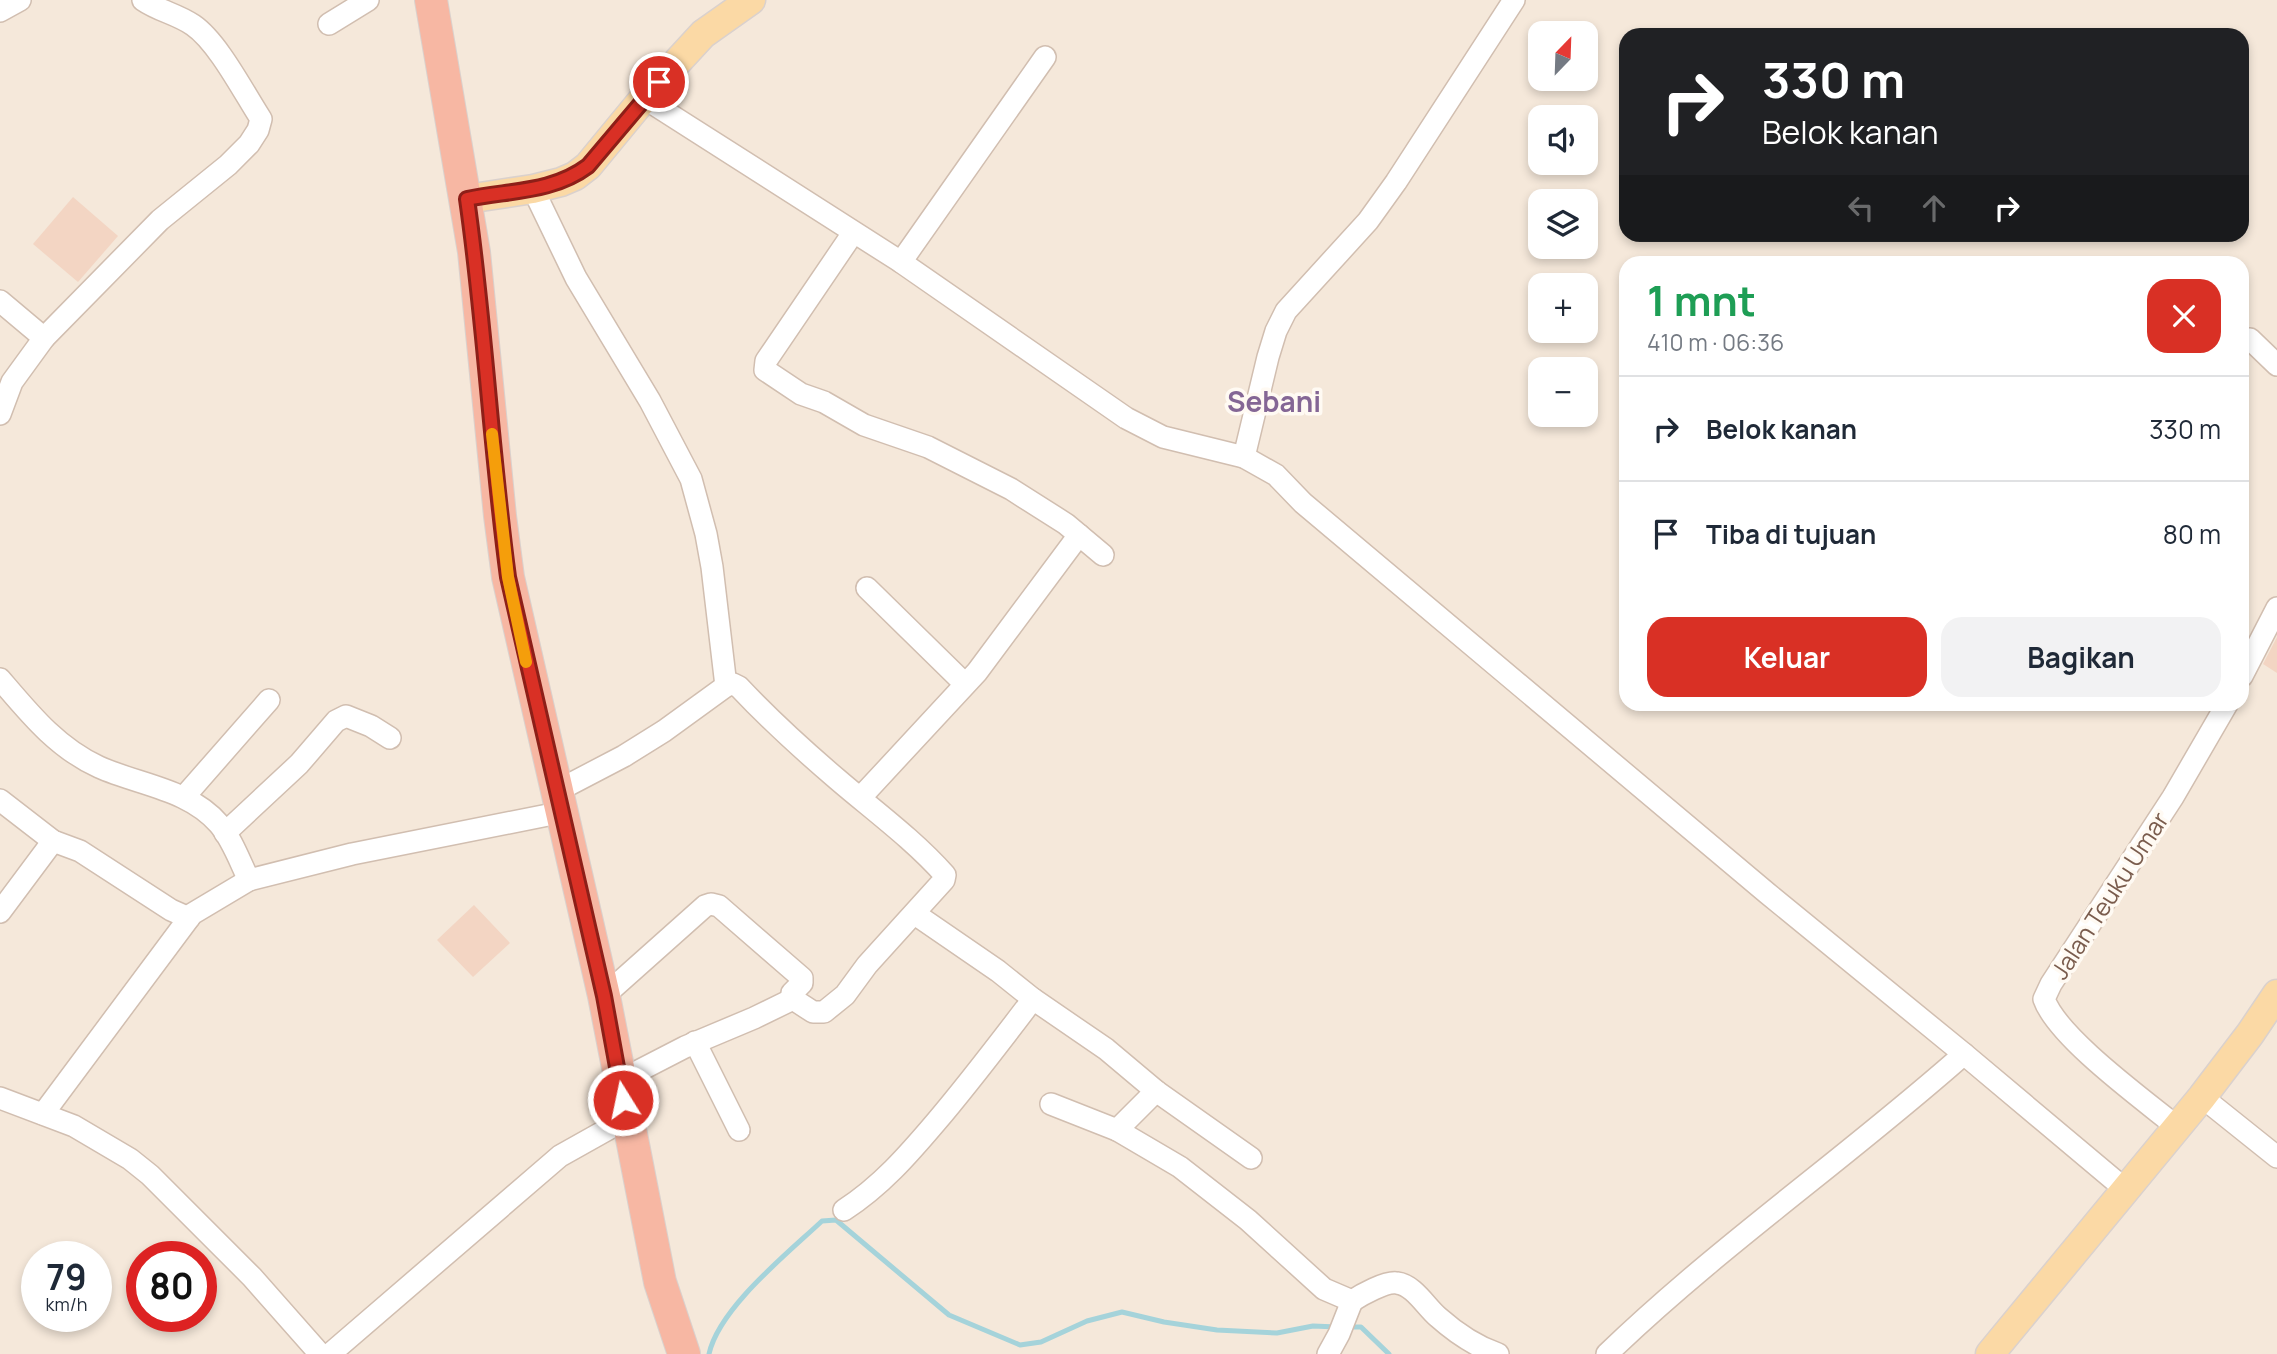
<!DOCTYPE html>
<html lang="id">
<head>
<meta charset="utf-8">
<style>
  :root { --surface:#fff; --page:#f2f2f3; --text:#1f2937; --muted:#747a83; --line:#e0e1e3; --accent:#d93025 }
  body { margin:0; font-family:Manrope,sans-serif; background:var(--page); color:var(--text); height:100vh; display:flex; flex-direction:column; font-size:26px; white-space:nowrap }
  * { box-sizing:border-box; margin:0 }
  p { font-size:23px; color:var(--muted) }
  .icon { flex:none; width:38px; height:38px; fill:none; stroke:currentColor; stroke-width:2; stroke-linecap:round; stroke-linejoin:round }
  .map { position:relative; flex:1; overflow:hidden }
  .panel { position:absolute; left:1619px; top:256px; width:630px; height:455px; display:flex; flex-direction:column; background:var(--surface); border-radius:21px; box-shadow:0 4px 10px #0003 }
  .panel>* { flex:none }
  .guide { position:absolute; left:1619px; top:28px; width:630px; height:214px; border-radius:21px; box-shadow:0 4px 10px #0003; background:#202124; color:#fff; overflow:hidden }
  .needle { width:46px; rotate:23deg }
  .fabs { position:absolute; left:1528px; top:21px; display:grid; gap:14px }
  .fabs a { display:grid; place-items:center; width:70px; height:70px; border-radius:14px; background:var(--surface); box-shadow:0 4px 10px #0003; font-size:35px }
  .speed { position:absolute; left:21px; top:1241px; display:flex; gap:14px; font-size:35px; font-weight:700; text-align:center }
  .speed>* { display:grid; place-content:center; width:91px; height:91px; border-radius:50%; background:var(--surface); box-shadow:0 4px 10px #0003; line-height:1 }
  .speed small { font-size:18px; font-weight:400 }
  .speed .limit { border:10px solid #d22; background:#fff; color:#111 }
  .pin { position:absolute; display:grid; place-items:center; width:60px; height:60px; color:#fff; margin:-30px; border:4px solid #fff; border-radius:50%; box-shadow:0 2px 7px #0007 }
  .me { position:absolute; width:77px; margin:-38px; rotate:350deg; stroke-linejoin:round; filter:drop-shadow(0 0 5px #0008) }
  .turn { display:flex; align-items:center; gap:24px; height:147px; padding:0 28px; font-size:32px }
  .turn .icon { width:91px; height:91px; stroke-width:2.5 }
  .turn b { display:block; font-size:49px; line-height:60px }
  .lanes { display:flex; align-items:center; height:66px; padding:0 28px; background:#0003; justify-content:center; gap:35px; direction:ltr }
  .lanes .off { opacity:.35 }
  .round { display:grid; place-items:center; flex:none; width:74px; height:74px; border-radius:21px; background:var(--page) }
  .summary { display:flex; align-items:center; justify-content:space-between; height:119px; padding:0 28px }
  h1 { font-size:42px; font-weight:700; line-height:52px; color:#1e9e55 }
  .action { display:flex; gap:14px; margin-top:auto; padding:14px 28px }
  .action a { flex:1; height:80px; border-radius:21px; background:var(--accent); color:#fff; font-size:28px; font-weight:700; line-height:80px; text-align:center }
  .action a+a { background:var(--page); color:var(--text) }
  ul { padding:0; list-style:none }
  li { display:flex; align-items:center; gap:21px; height:105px; padding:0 28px; border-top:2px solid var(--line) }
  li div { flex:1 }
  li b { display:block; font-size:26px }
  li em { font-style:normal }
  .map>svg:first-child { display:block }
  .residential { fill:#f5e8da; fill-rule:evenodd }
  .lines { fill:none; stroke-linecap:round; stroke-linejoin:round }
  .stream { stroke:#a5d3da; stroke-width:5 }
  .building { fill:#f3d5c3 }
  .minor-casing { stroke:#d1beb0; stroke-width:24 }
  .major-casing { stroke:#dad1cd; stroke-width:31 }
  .highway-casing { stroke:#dad1cd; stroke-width:34 }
  .minor { stroke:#fff; stroke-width:21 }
  .major { stroke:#fbd9a5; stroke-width:28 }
  .highway { stroke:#f7b7a3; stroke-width:32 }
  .route-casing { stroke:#8d1f18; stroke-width:18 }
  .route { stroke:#d93025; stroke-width:12 }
  .slow { stroke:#f59e0b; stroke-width:12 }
  .labels { text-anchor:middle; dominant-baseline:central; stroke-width:7; stroke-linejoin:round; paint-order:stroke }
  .street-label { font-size:24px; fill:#7a5c4d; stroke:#fffaf3 }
  .quarter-label { font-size:28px; font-weight:bold; fill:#846695; stroke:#fffaf3 }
</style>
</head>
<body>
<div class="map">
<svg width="2277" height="1354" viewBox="0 0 2277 1354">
  <rect width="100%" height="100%" fill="#fdf6ec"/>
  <path class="residential" d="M 0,0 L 2277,0 L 2277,1354 L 0,1354 ZM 1540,33 L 1586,33 L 1586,79 L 1540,79 ZM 1626,35 L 2242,35 L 2242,234 L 1626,234 ZM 1540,117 L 1586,117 L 1586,163 L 1540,163 ZM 1540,201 L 1586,201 L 1586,247 L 1540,247 ZM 1626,262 L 2242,262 L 2242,704 L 1626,704 ZM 1540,285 L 1586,285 L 1586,331 L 1540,331 ZM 1540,369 L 1586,369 L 1586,415 L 1540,415 ZM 37,1256 L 96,1256 L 96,1316 L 37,1316 ZM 142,1256 L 201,1256 L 201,1316 L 142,1316 Z"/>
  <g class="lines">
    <g class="stream">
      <polyline points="1347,1327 1361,1327 1389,1354"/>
      <path d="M 709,1354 C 719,1308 788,1253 822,1221 L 836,1220 L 949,1315 L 1020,1345 L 1041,1342 L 1087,1321 L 1122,1312 L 1164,1322 L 1217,1330 L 1277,1333 L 1313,1326 L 1337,1327"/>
    </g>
  </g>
  <g class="building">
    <polygon points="73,197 118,236 78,282 33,244"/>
    <polygon points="2277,637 2277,673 2263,664"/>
    <polygon points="474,905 510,943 473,977 437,940"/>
  </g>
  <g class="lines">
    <defs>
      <g id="minor">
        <polyline points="0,11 20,0"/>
        <polyline points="329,24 368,0"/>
        <polyline points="644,98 901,262 1126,418 1163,437 1244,457 1276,475 1303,503 1767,893 1964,1054 2126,1190"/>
        <polyline points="533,189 576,278 650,401 691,479 706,534 712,567 726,686"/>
        <polyline points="853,233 766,361 765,370 801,394 824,402 864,425 928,447 1011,489 1066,524 1103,555"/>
        <polyline points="901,262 1045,57"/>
        <polyline points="0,301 44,338"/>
        <polyline points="2250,339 2277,365"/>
        <path d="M 0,414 L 12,382 L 44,338 L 160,220 L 228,165 L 249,144 L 258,130 L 261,119 C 244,93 218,42 193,25 C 177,14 159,11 143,0"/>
        <polyline points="1244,457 1268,357 1276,331 1286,311 1368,221 1396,182 1514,0"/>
        <polyline points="867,588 965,684"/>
        <polyline points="2242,676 2277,608"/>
        <path d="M 0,679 C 29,713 57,748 99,767 C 139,785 189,789 219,824 C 232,839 240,862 249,880"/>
        <path d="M 557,791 L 624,756 L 664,731 L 726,686 L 733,684 L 739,687 C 770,720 803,750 837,779 C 873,810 913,839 945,875 L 944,880 L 867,965 L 845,995 L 824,1012 L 813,1012 L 793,999 L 792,993 L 802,983 L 802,978 L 719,906 L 711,904 L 705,906 L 604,996"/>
        <polyline points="184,797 269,700"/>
        <polyline points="861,797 977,672 1079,535"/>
        <polyline points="0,800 53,841 80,851 171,910 189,918 192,914 249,880 352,854 563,812"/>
        <polyline points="225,833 299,764 336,721 346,716 371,726 390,738"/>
        <polyline points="0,912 53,841"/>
        <polyline points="915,914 998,971 1033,999 1106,1049 1156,1091 1251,1158"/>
        <polyline points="695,1042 739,1130"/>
        <polyline points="619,1081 685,1047 754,1018 793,999"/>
        <polyline points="2202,1097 2277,1157"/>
        <polyline points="0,1098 74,1126 130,1159 150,1175 252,1277 320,1354"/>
        <path d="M 1051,1104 L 1117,1130 L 1180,1167 L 1248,1220 L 1324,1289 L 1352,1301 C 1361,1295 1386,1281 1397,1283 C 1414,1285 1426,1307 1438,1317 C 1456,1333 1475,1346 1498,1354"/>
        <polyline points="43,1114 189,918"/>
        <path d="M 2177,1127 C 2144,1100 2057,1037 2044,999 L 2051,984 L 2173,797 L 2227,704"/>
        <polyline points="1117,1130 1156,1091"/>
        <path d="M 844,1210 C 881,1186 908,1155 936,1122 C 970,1082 1001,1041 1033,999"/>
        <polyline points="330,1354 560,1156 626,1119"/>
        <polyline points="1328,1354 1339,1334 1352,1301"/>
        <path d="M 1607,1354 C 1719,1246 1848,1157 1964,1054"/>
      </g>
      <g id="major">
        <polyline points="467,199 533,189 561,182 575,176 588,166 644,98 703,34 751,0"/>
        <polyline points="1990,1354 2202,1097 2250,1034 2277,994"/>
      </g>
      <polyline id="highway" points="431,0 474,252 500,516 508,577 604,996 660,1282 684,1354"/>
    </defs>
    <use href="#minor" class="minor-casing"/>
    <use href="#major" class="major-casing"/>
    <use href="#highway" class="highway-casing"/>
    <use href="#minor" class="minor"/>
    <use href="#major" class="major"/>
    <use href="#highway" class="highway"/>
  </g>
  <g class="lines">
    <defs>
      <path id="route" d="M 623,1100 L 604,996 L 508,577 C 491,451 485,324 467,199 C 509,190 552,193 588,166 L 659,82"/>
    </defs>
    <use href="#route" class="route-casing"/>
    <use href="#route" class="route"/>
    <polyline class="slow" points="492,434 508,577 526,662"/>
  </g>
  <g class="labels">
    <g class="street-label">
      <text transform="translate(2109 895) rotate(-57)">Jalan Teuku Umar</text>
    </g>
    <g class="quarter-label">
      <text x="1274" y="401">Sebani</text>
    </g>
  </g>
</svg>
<div class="fabs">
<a><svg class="needle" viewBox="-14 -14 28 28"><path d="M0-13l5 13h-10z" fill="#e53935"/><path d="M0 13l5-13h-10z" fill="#747a83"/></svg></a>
<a><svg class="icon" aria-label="sound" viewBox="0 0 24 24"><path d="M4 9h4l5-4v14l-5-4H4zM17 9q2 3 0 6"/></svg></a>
<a><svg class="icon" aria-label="layers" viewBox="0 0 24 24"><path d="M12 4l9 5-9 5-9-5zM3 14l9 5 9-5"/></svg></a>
<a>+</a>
<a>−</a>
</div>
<div class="speed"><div>79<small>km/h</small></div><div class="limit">80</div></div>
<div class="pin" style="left:659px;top:82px;background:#d93025"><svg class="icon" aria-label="arrive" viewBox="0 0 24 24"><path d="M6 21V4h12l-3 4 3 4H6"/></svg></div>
<svg class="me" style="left:623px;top:1100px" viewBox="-20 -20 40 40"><circle r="17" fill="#d93025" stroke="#fff" stroke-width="3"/><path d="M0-11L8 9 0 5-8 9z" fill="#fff"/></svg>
<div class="guide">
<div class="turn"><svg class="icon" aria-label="right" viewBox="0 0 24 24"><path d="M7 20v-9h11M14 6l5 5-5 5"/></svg><div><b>330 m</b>Belok kanan</div></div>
<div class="lanes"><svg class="icon off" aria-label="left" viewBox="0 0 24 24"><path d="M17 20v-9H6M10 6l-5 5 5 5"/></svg><svg class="icon off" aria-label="ahead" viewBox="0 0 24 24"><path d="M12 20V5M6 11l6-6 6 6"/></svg><svg class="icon" aria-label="right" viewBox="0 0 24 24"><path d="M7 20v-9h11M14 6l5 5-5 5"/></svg></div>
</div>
<section class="panel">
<div class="summary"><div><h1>1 mnt</h1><p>410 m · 06:36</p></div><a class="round" style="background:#d93025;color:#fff"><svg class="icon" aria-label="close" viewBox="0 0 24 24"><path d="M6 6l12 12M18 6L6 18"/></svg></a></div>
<ul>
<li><svg class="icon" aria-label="right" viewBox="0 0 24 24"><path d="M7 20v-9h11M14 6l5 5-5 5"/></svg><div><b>Belok kanan</b></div><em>330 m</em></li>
<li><svg class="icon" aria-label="arrive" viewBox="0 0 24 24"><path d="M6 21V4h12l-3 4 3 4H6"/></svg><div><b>Tiba di tujuan</b></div><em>80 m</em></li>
</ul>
<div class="action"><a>Keluar</a><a>Bagikan</a></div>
</section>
</div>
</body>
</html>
